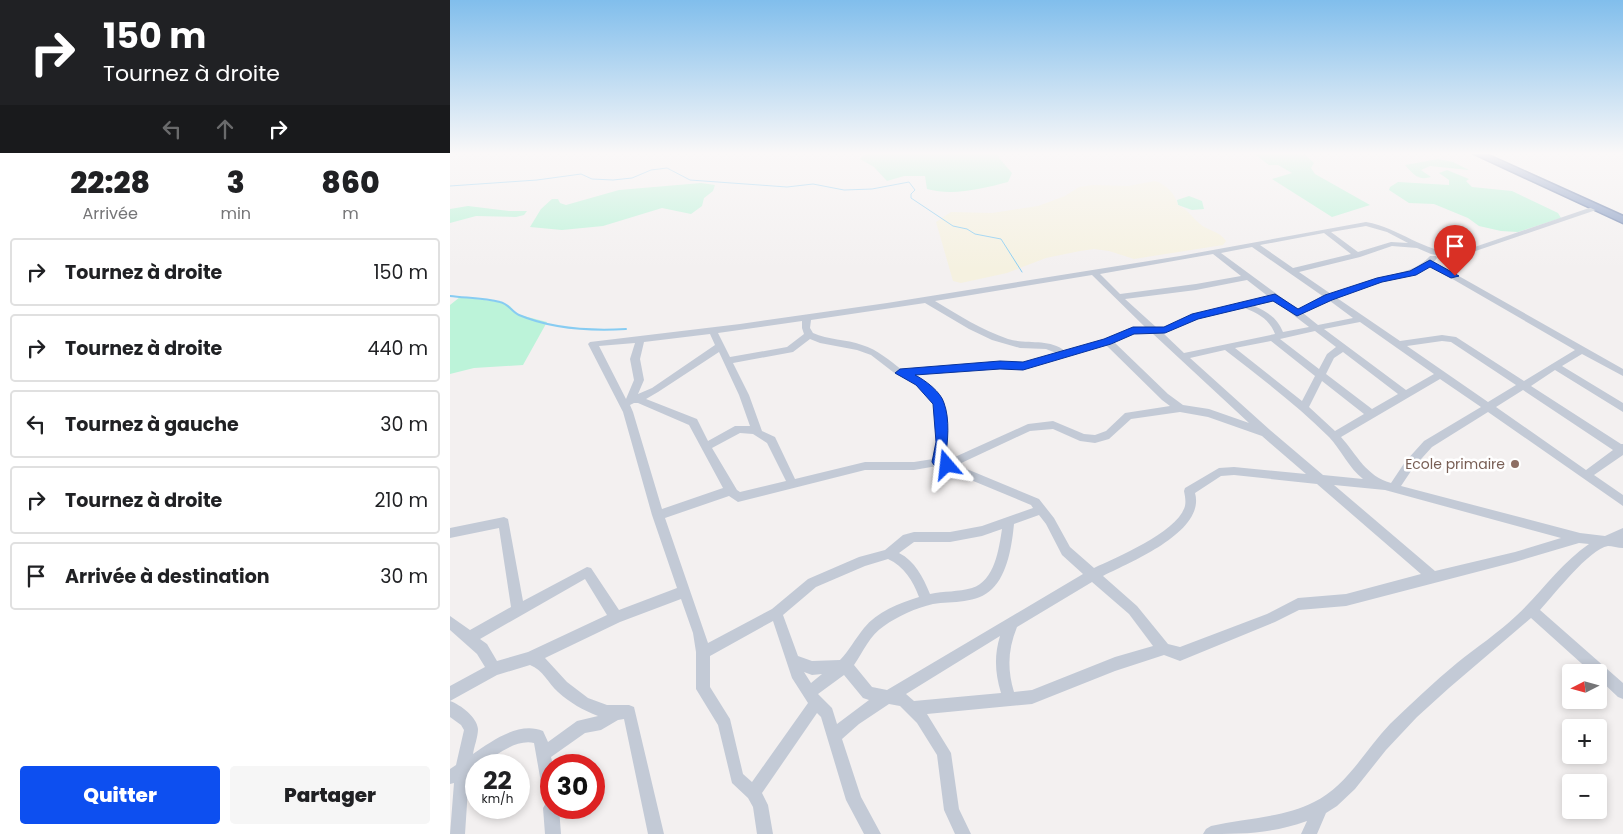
<!DOCTYPE html>
<html lang="fr">
<head>
<meta charset="utf-8">
<style>
  :root { --surface:#fff; --page:#f6f6f6; --text:#202124; --muted:#757577; --line:#e0e0e0; --accent:#0d4ff0 }
  body { margin:0; font-family:Poppins,sans-serif; background:var(--page); color:var(--text); height:100vh; display:flex; flex-direction:column; font-size:19px; white-space:nowrap }
  * { box-sizing:border-box; margin:0 }
  p { font-size:16px; color:var(--muted) }
  .icon { flex:none; width:28px; height:28px; fill:none; stroke:currentColor; stroke-width:2; stroke-linecap:round; stroke-linejoin:round }
  .map { position:relative; flex:1; overflow:hidden }
  .panel { display:flex; flex-direction:column; background:var(--surface); width:450px }
  .panel>* { flex:none }
  .top-card { background:#202124; color:#fff; overflow:hidden }
  .needle { width:32px; rotate:264deg }
  .tools { position:absolute; left:1112px; top:664px; display:grid; gap:10px }
  .tools a { display:grid; place-items:center; width:45px; height:45px; border-radius:5px; background:var(--surface); box-shadow:0 2px 8px #0003; font-size:25px }
  .speed { position:absolute; left:15px; top:754px; display:flex; gap:10px; font-size:25px; font-weight:700; text-align:center }
  .speed>* { display:grid; place-content:center; width:65px; height:65px; border-radius:50%; background:var(--surface); box-shadow:0 2px 8px #0003; line-height:1 }
  .speed small { font-size:12px; font-weight:400 }
  .speed .limit { border:8px solid #d22; background:#fff; color:#111 }
  .pin { position:absolute; display:grid; place-items:center; width:42px; height:42px; color:#fff; margin:-51px -21px; border-radius:50% 50% 50% 0; rotate:-45deg; box-shadow:0 0 5px #0007 }
  .pin .icon { rotate:45deg }
  .me { position:absolute; width:55px; margin:-28px; rotate:343deg; stroke-linejoin:round; filter:drop-shadow(0 0 4px #0008) }
  .turn { display:flex; align-items:center; gap:18px; height:105px; padding:0 20px; font-size:22px }
  .turn .icon { width:65px; height:65px; stroke-width:2.5 }
  .turn b { display:block; font-size:35px; line-height:42px }
  .lanes { display:flex; align-items:center; height:48px; padding:0 20px; background:#0003; justify-content:center; gap:25px; direction:ltr }
  .lanes .off { opacity:.35 }
  .eta { display:flex; justify-content:space-evenly; align-items:center; height:85px; text-align:center }
  .eta b { font-size:30px; font-weight:800; line-height:35px }
  .action { display:flex; gap:10px; margin-top:auto; padding:10px 20px }
  .action a { flex:1; height:58px; border-radius:5px; background:var(--accent); color:#fff; font-size:20px; font-weight:800; line-height:58px; text-align:center }
  .action a+a { background:var(--page); color:var(--text) }
  ul { padding:0; list-style:none }
  li { display:flex; align-items:center; gap:15px; height:68px; margin:0 10px 8px; padding:0 10px; border:2px solid var(--line); border-radius:5px }
  li div { flex:1 }
  li b { display:block; font-size:19px }
  li em { font-style:normal }
  main { display:flex; flex:1; min-height:0 }
  .map>svg:first-child { display:block }
  .green { fill:#bcf3d9 }
  .sand { fill:#f5f1e0 }
  .lines { fill:none; stroke-linecap:round; stroke-linejoin:round }
  .stream-far1 { stroke:#87ccf2; stroke-width:1 }
  .stream { stroke:#87ccf2; stroke-width:2 }
  .highway-casing { stroke:#7085ae; stroke-width:3 }
  .minor { fill:#c3cad6; fill-rule:evenodd }
  .highway { fill:#859ac2; fill-rule:evenodd }
  .route { fill:#0d4ff0; stroke:#08339c }
  .education-dot { fill:#8d6e63; stroke:#fff; stroke-width:2 }
  .labels { text-anchor:middle; dominant-baseline:central; stroke-width:5; stroke-linejoin:round; paint-order:stroke }
  .education-label { font-size:14px; fill:#785e54; stroke:#fff; text-anchor:end }
</style>
</head>
<body>
<main>
<section class="panel">
<div class="top-card">
<div class="turn"><svg class="icon" aria-label="right" viewBox="0 0 24 24"><path d="M7 20v-9h11M14 6l5 5-5 5"/></svg><div><b>150 m</b>Tournez à droite</div></div>
<div class="lanes"><svg class="icon off" aria-label="left" viewBox="0 0 24 24"><path d="M17 20v-9H6M10 6l-5 5 5 5"/></svg><svg class="icon off" aria-label="ahead" viewBox="0 0 24 24"><path d="M12 20V5M6 11l6-6 6 6"/></svg><svg class="icon" aria-label="right" viewBox="0 0 24 24"><path d="M7 20v-9h11M14 6l5 5-5 5"/></svg></div>
</div>
<div class="eta">
<div><b>22:28</b><p>Arrivée</p></div>
<div><b>3</b><p>min</p></div>
<div><b>860</b><p>m</p></div>
</div>
<ul>
<li><svg class="icon" aria-label="right" viewBox="0 0 24 24"><path d="M7 20v-9h11M14 6l5 5-5 5"/></svg><div><b>Tournez à droite</b></div><em>150 m</em></li>
<li><svg class="icon" aria-label="right" viewBox="0 0 24 24"><path d="M7 20v-9h11M14 6l5 5-5 5"/></svg><div><b>Tournez à droite</b></div><em>440 m</em></li>
<li><svg class="icon" aria-label="left" viewBox="0 0 24 24"><path d="M17 20v-9H6M10 6l-5 5 5 5"/></svg><div><b>Tournez à gauche</b></div><em>30 m</em></li>
<li><svg class="icon" aria-label="right" viewBox="0 0 24 24"><path d="M7 20v-9h11M14 6l5 5-5 5"/></svg><div><b>Tournez à droite</b></div><em>210 m</em></li>
<li><svg class="icon" aria-label="arrive" viewBox="0 0 24 24"><path d="M6 21V4h12l-3 4 3 4H6"/></svg><div><b>Arrivée à destination</b></div><em>30 m</em></li>
</ul>
<div class="action"><a>Quitter</a><a>Partager</a></div>
</section>
<div class="map">
<svg width="1173" height="834" viewBox="0 0 1173 834">
  <rect width="100%" height="100%" fill="#f3f0f0"/>
  <g class="green">
    <path d="M 425,153 L 548,153 L 549,158 L 562,173 L 558,182 C 531,189 503,196 477,189 L 475,176 L 454,176 L 437,181 L 424,167 L 410,159 L 414,155 Z"/>
    <polygon points="803,153 855,155 864,163 861,168 865,174 920,205 882,217 822,179 842,173 828,165 819,165"/>
    <path d="M 988,159 L 1003,162 L 1019,170 L 980,166 L 971,170 L 981,177 C 968,181 963,174 955,165 Z"/>
    <polygon points="997,170 1019,179 1016,181 1022,187 1062,191 1108,213 1111,218 1068,232 1051,231 1029,226 1018,218 984,204 959,203 939,190 940,187 948,182 999,185 999,180 989,173"/>
    <polygon points="251,183 265,185 263,191 254,198 252,206 241,214 212,208 153,226 112,230 80,227 91,209 102,199 108,199 110,203 116,205 169,190"/>
    <polygon points="739,196 752,201 754,209 742,210 728,205 727,200"/>
    <polygon points="18,206 59,211 77,211 74,215 66,217 26,216 0,223 0,209"/>
    <polygon points="10,297 50,302 60,306 66,314 97,322 73,365 24,368 0,374 0,305"/>
  </g>
  <path class="sand" d="M 705,181 C 716,184 725,194 728,205 C 737,209 742,217 749,223 C 757,231 770,231 776,241 L 773,245 L 684,259 L 659,251 L 644,249 L 630,251 L 596,258 L 557,273 L 511,283 L 503,281 L 486,222 L 501,212 L 542,213 L 588,206 L 615,196 L 629,187 L 643,185 L 678,186 Z"/>
  <g class="lines">
    <polyline class="stream-far1" points="0,186 87,180 131,174 142,179 163,180 182,178 201,170 217,168 240,180 337,187 363,184 394,190 422,189 459,182 465,190 461,194 461,198 503,226 517,229 525,234 551,239 572,272"/>
    <path class="stream" d="M 0,296 C 16,298 35,298 50,302 C 59,304 62,312 69,315 C 102,329 141,331 176,329"/>
    <defs>
      <polygon id="highway" points="1022,153 1034,153 1173,216 1173,223"/>
    </defs>
    <use href="#highway" class="highway-casing"/>
    <path class="minor" d="M 1145,206 L 1152,208 L 1008,257 L 996,257 L 981,254 L 967,248 L 942,246 L 910,257 L 849,272 L 881,294 C 895,289 909,284 923,280 C 944,273 964,273 980,256 L 986,256 L 987,258 L 984,262 L 1173,369 L 1173,376 L 1132,354 L 1112,366 L 1173,403 L 1173,412 L 1105,370 L 1081,386 L 1171,444 L 1173,444 L 1173,455 L 1144,475 L 1173,495 L 1173,506 L 1038,412 L 982,447 L 963,468 L 951,486 L 1130,533 L 1155,536 L 1173,528 L 1173,548 C 1168,548 1162,546 1158,546 C 1139,549 1104,595 1090,610 L 1173,683 L 1173,699 L 1168,697 L 1149,679 L 1149,672 L 1141,672 L 1081,618 L 999,688 L 967,717 L 936,750 L 905,789 L 887,806 L 876,813 L 867,834 L 851,834 L 857,821 C 820,834 792,834 753,834 L 756,829 L 761,826 C 795,818 833,818 864,802 C 897,786 915,750 940,724 C 962,703 984,682 1007,663 C 1027,647 1048,633 1066,616 C 1091,593 1111,563 1139,544 L 1129,543 L 1065,562 L 896,606 L 849,610 L 825,622 L 730,661 L 714,655 L 665,671 L 582,704 L 477,714 L 501,753 L 509,809 L 521,834 L 505,834 L 494,810 L 487,755 L 467,723 L 450,706 L 439,704 L 409,724 L 392,739 L 411,797 L 431,834 L 414,834 L 396,800 L 371,717 L 367,713 L 312,793 L 318,805 L 323,834 L 307,834 L 303,807 L 298,798 L 282,783 L 268,725 L 246,689 L 246,652 L 243,633 L 231,599 L 170,622 L 95,658 L 117,682 L 138,698 L 157,705 L 179,705 L 184,707 L 214,834 L 198,834 L 174,719 L 168,720 L 151,730 L 135,733 L 101,757 L 103,765 L 101,765 L 101,808 L 109,808 L 111,834 L 95,834 L 93,808 L 96,803 L 100,801 L 96,799 L 93,794 L 84,743 C 66,739 46,755 32,765 L 26,765 L 26,769 L 19,774 L 15,834 L 0,834 L 4,783 L 0,784 L 0,769 L 6,765 L 14,730 L 11,725 L 0,717 L 0,701 C 11,705 27,717 28,729 C 28,737 24,747 23,754 C 42,741 69,721 93,731 L 98,742 L 127,721 L 148,716 C 133,710 120,703 108,692 C 98,683 93,670 80,665 L 47,675 L 0,701 L 0,686 L 35,667 L 27,654 L 0,630 L 0,616 L 20,630 L 61,607 L 49,528 L 0,538 L 0,528 L 54,517 L 58,519 L 73,601 L 137,567 L 141,568 L 169,610 L 227,588 L 202,515 L 173,412 L 138,344 L 140,342 L 290,324 L 437,303 L 730,256 L 916,222 C 950,228 973,252 1007,253 ZM 916,226 L 937,232 L 958,243 L 941,242 L 908,252 L 881,232 ZM 874,233 L 901,254 L 843,268 L 810,245 ZM 802,247 L 874,297 L 847,309 L 771,253 ZM 763,254 L 791,276 L 746,284 L 670,294 L 650,274 ZM 980,266 L 1125,350 L 1074,381 L 1006,337 L 992,335 L 950,341 L 887,298 L 926,284 L 966,274 ZM 642,275 L 695,327 L 680,328 L 655,339 L 615,351 C 598,338 577,345 558,339 C 532,330 508,315 485,301 ZM 797,280 L 819,297 L 745,314 L 714,327 L 706,327 L 675,299 L 746,290 ZM 825,301 L 859,327 L 833,332 C 827,318 818,312 804,306 ZM 880,301 L 903,318 L 868,325 L 853,313 ZM 475,303 L 519,329 L 542,340 L 570,348 L 596,349 L 606,353 L 573,363 L 550,362 L 452,370 C 439,360 428,350 412,345 C 396,339 378,340 363,333 L 360,328 L 361,320 ZM 795,308 C 809,314 819,319 825,334 L 734,353 L 713,333 L 748,319 ZM 352,321 L 352,328 L 354,334 L 337,347 L 280,357 L 268,333 ZM 910,322 L 984,374 L 956,390 L 874,329 ZM 865,331 L 886,347 L 877,354 L 869,369 L 830,339 ZM 684,333 L 702,333 L 799,423 L 759,409 L 733,405 L 718,394 L 664,342 ZM 260,334 L 265,345 L 202,388 L 188,394 L 194,380 L 190,359 L 194,342 ZM 360,339 L 370,343 L 407,350 L 421,355 L 447,375 L 467,384 L 484,403 L 487,442 L 483,459 L 464,462 L 415,462 L 345,479 L 325,437 L 312,431 L 299,395 L 283,363 L 343,352 ZM 821,341 L 865,376 L 852,401 L 785,348 ZM 992,341 L 1001,342 L 1066,385 L 1038,402 L 957,346 ZM 185,343 L 180,359 L 184,380 L 176,399 L 149,346 ZM 656,345 L 712,400 L 720,406 L 675,413 L 656,431 L 645,435 L 634,434 L 603,421 L 578,424 L 496,461 L 494,460 C 496,447 499,412 493,401 C 488,390 474,380 464,375 L 550,368 L 573,369 ZM 775,350 C 811,378 847,405 879,437 C 891,450 899,468 913,479 L 873,475 L 820,430 L 740,358 ZM 269,352 L 289,395 L 300,426 L 285,426 L 258,441 L 247,419 L 196,399 L 208,392 ZM 893,352 L 948,394 L 922,409 L 876,374 L 884,358 ZM 990,379 L 1031,407 L 974,441 L 955,462 L 941,483 C 916,476 907,455 891,437 ZM 872,381 L 914,414 L 885,431 L 859,407 ZM 1073,390 L 1163,450 L 1136,470 L 1046,407 ZM 184,403 L 188,403 L 239,425 L 273,488 L 212,509 L 183,412 L 180,405 ZM 730,412 L 758,417 L 812,436 L 856,474 L 784,467 L 769,468 L 735,488 L 734,491 C 735,496 736,501 735,506 C 728,532 667,557 644,568 L 620,547 L 604,518 L 589,499 L 507,465 L 580,431 L 603,429 L 630,441 L 645,443 L 659,439 L 681,419 ZM 290,433 L 303,434 L 317,443 L 336,481 L 290,492 L 287,490 L 262,448 ZM 487,466 L 581,505 L 583,508 L 532,526 L 500,532 L 464,532 L 453,535 L 435,550 L 409,557 L 358,579 L 322,609 L 258,643 L 215,518 L 279,496 L 288,502 L 415,470 L 464,470 ZM 784,475 L 867,484 L 971,574 L 896,594 L 848,598 L 817,614 L 730,647 L 718,644 L 687,606 L 653,576 C 680,562 756,532 745,493 L 771,476 ZM 884,485 L 935,490 L 1111,538 L 1065,552 L 985,571 ZM 589,515 L 596,524 L 612,555 L 633,574 L 437,690 L 422,687 L 404,665 C 413,652 420,635 434,626 C 448,616 466,608 483,604 C 503,601 527,604 542,589 C 558,574 562,544 564,524 ZM 552,529 C 549,548 545,581 522,588 C 508,592 494,591 480,594 C 473,577 465,561 449,553 L 464,542 L 500,542 L 532,536 ZM 438,559 C 454,566 463,581 469,597 C 449,603 427,612 414,628 C 405,639 399,651 390,660 L 362,661 L 348,656 L 333,615 L 366,587 L 415,566 ZM 135,579 L 157,615 L 78,652 L 47,661 L 37,644 L 30,639 ZM 642,582 L 679,614 L 703,646 L 665,657 L 582,690 L 564,692 C 557,669 558,649 567,627 ZM 323,621 L 342,678 L 358,703 L 302,782 L 293,774 L 280,719 L 260,687 L 260,656 ZM 550,636 C 544,656 545,673 551,693 L 464,701 L 456,694 ZM 354,672 L 362,675 L 372,674 L 361,683 ZM 394,675 L 413,698 L 419,700 L 387,724 L 382,708 L 368,694 Z"/>
    <use href="#highway" class="highway"/>
  </g>
  <linearGradient id="sky" x2="0" y2="1"><stop stop-color="#81beec"/><stop offset="0.57" stop-color="#faf8f8"/><stop offset="1" stop-color="#faf8f8" stop-opacity="0"/></linearGradient>
  <rect width="1173" height="269" fill="url(#sky)"/>
  <path class="route" d="M 980,260 L 1009,276 L 1001,278 L 980,267 L 966,275 L 932,282 L 882,300 L 847,316 L 823,301 L 748,319 L 715,333 L 684,334 L 661,344 L 573,370 L 550,369 L 465,375 C 475,380 491,392 494,403 C 500,419 498,442 495,459 L 502,461 L 503,465 L 497,470 L 484,465 L 482,462 L 486,442 L 483,404 L 466,385 L 445,373 L 450,369 L 550,361 L 573,362 L 654,339 L 683,327 L 714,327 L 742,314 L 825,294 L 848,309 L 875,295 L 927,278 L 960,271 Z"/>
  <circle class="education-dot" cx="1065" cy="464" r="5"/>
  <g class="labels">
    <g class="education-label">
      <text x="1055" y="464">Ecole primaire</text>
    </g>
  </g>
</svg>
<div class="tools">
<a><svg class="needle" viewBox="-14 -14 28 28"><path d="M0-13l5 13h-10z" fill="#e53935"/><path d="M0 13l5-13h-10z" fill="#757577"/></svg></a>
<a>+</a>
<a>−</a>
</div>
<div class="speed"><div>22<small>km/h</small></div><div class="limit">30</div></div>
<div class="pin" style="left:1005px;top:276px;background:#d93025"><svg class="icon" aria-label="arrive" viewBox="0 0 24 24"><path d="M6 21V4h12l-3 4 3 4H6"/></svg></div>
<svg class="me" style="left:497px;top:465px" viewBox="-20 -20 40 40"><path d="M0-17L14 15 0 8-14 15z" fill="#0d4ff0" stroke="#fff" stroke-width="4"/></svg>
</div>
</main>
</body>
</html>
